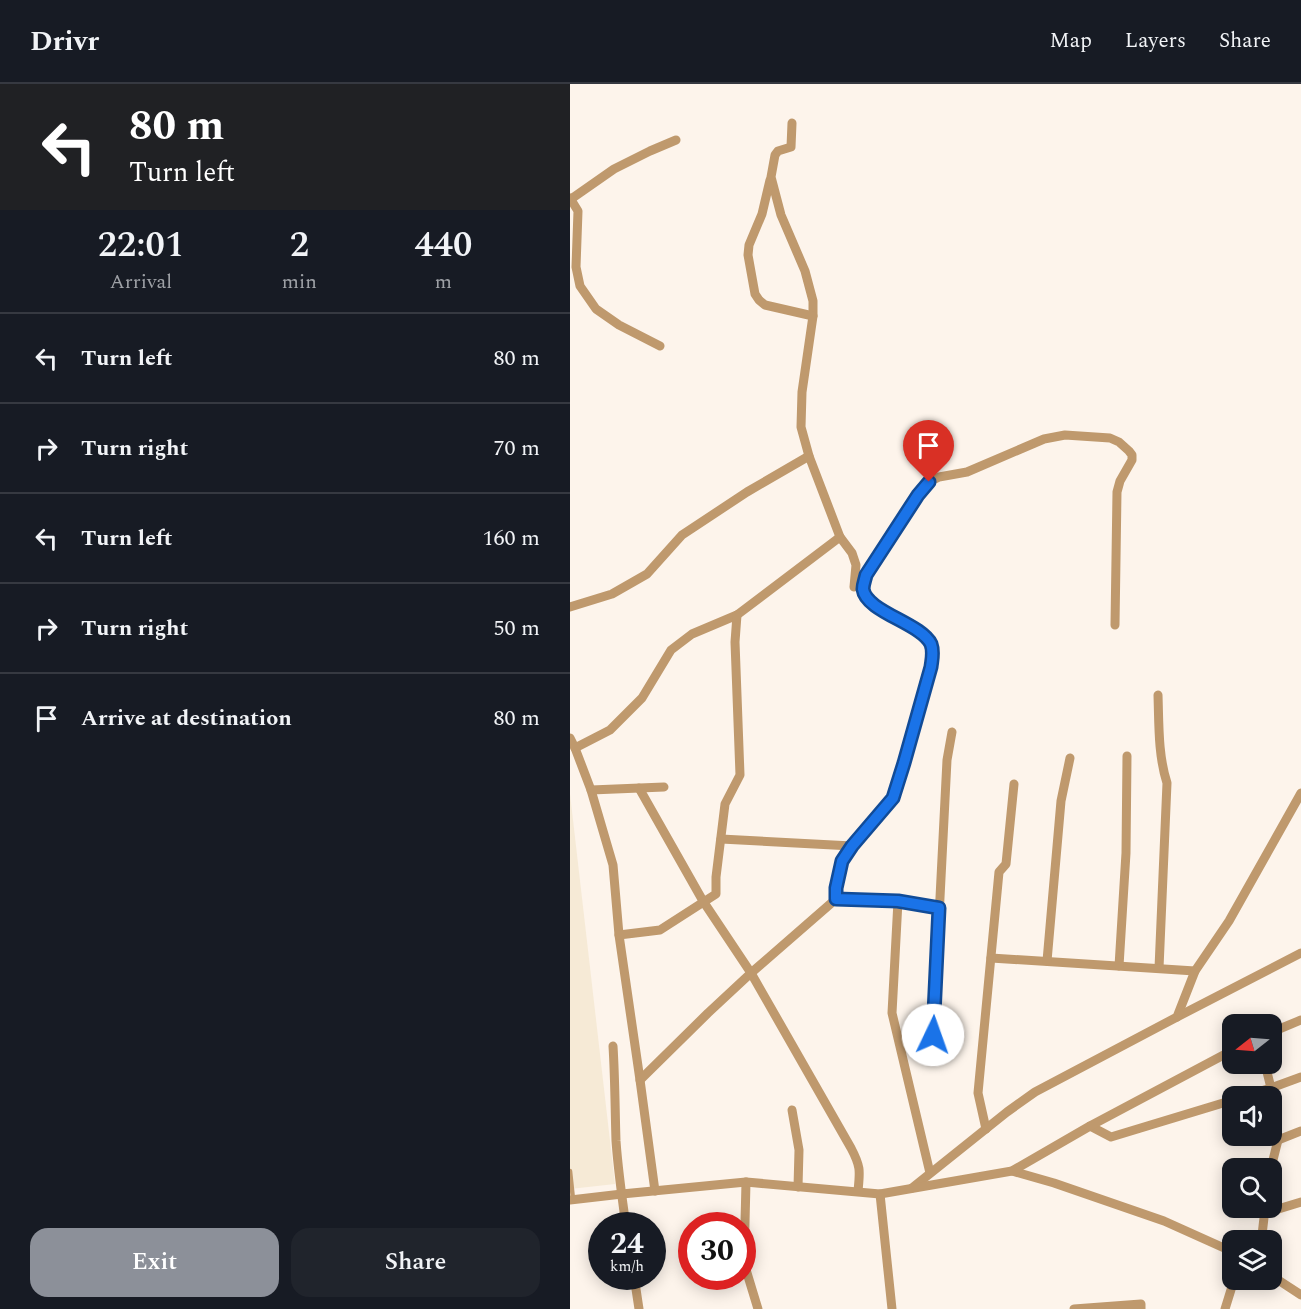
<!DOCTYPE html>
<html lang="en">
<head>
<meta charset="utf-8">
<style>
  :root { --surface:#171b24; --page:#20242c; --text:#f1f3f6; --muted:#9ea1a6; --line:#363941; --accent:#8c9099 }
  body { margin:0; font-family:Spectral,serif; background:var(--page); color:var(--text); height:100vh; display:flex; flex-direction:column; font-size:22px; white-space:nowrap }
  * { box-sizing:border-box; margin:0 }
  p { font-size:20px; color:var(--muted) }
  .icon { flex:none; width:33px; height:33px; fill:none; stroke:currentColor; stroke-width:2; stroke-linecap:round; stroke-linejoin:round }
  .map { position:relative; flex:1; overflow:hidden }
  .panel { display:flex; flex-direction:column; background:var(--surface); width:570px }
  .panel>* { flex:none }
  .guide { background:#202124; color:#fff; overflow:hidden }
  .needle { width:39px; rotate:253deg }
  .fabs { position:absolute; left:652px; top:930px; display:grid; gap:12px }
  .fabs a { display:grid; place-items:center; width:60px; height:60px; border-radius:12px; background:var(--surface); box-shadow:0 3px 15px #0003; font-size:30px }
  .speed { position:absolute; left:18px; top:1128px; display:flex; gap:12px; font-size:30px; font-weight:700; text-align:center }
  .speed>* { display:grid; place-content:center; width:78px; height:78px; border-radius:50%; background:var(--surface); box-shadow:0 3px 15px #0003; line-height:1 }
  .speed small { font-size:15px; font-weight:400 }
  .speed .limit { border:9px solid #d22; background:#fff; color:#111 }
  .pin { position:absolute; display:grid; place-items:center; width:51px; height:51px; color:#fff; margin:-62px -26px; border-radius:50% 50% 50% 0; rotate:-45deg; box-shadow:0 0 6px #0007 }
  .pin .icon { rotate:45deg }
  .me { position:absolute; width:66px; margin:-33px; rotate:3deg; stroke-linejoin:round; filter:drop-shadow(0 0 4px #0008) }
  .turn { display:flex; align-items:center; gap:21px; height:126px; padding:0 30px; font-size:27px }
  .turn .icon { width:78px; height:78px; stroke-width:2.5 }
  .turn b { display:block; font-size:42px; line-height:51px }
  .eta { display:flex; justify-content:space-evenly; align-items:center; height:102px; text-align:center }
  .eta b { font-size:36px; font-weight:600; line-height:42px }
  .primary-button { display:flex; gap:12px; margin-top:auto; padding:12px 30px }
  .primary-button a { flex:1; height:69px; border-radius:18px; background:var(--accent); color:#fff; font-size:24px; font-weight:600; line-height:69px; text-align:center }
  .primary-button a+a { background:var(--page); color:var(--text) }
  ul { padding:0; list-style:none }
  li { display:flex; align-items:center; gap:18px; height:90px; padding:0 30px; border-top:2px solid var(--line) }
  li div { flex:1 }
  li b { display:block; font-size:22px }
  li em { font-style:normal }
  header { display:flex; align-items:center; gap:36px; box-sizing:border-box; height:84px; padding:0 30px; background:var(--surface); border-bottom:2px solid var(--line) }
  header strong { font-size:28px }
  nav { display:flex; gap:33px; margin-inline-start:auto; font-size:21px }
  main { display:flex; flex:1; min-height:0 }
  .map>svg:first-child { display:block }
  .education { fill:#f6ead6 }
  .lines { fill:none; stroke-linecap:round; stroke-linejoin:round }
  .lane { stroke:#bf996d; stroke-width:4.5 }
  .street { stroke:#bf996d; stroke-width:9 }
  .route-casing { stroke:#114b97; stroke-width:15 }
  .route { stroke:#1a73e8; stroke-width:10 }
</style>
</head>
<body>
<header>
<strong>Drivr</strong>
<nav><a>Map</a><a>Layers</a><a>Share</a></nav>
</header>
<main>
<section class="panel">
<div class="guide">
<div class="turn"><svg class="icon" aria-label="left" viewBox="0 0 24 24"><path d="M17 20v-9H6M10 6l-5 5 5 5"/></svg><div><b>80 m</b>Turn left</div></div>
</div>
<div class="eta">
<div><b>22:01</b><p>Arrival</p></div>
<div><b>2</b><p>min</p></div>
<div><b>440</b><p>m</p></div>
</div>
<ul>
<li><svg class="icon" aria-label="left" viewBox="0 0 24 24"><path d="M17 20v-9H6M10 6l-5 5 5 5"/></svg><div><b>Turn left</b></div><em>80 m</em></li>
<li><svg class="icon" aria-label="right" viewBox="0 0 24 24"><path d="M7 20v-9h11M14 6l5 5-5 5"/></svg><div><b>Turn right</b></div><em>70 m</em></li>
<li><svg class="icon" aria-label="left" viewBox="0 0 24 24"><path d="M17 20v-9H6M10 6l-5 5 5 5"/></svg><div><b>Turn left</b></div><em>160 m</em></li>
<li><svg class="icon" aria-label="right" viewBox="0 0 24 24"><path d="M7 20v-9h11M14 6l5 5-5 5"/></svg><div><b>Turn right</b></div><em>50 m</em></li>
<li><svg class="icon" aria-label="arrive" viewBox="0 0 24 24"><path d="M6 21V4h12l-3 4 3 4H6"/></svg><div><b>Arrive at destination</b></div><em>80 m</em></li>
</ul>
<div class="primary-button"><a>Exit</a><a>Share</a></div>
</section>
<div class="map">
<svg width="731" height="1225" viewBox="0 0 731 1225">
  <rect width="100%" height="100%" fill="#fdf4eb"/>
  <polygon class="education" points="0,710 45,1100 0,1105"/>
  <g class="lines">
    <polyline class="lane" points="0,1087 3,1115"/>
    <g class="street">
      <polyline points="222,39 221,63 208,67 205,71 201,93 211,131 235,187 243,217 243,232 232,308 231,343 239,372 270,453 282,469 286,481 284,503"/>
      <polyline points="200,96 192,130 179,161 178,171 185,210 189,216 195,221 243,232"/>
      <polyline points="0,114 8,127 6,183 10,202 26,225 49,241 90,262"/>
      <polyline points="1,115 44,85 80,67 106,56"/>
      <polyline points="0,523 42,510 77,490 112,451 177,408 239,372"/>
      <path d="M 588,611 C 589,640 588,671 597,699 L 589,884"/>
      <polyline points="0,654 5,664 21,706 43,781 49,851 70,996 85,1107"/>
      <polyline points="5,664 40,646 72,614 101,566 122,550 167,531 270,453"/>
      <path d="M 69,704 L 133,817 L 181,889 L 281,1064 C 291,1083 290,1087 288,1107"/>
      <polyline points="21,706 94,703"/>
      <polyline points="151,755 282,762"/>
      <polyline points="266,815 328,817 322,929 360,1089"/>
      <polyline points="328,817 369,824"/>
      <polyline points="49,851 90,846 146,810 146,793 155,720 170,691 165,558 167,531"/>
      <polyline points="421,874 625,887"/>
      <polyline points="477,877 491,717 500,674"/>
      <polyline points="549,882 556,769 557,672"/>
      <polyline points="607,933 731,869"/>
      <polyline points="702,948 731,936"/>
      <polyline points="363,951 377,676 382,648"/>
      <path d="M 43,962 C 45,994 45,1025 46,1057 C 48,1085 52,1114 56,1142"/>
      <polyline points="695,980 701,1004 708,1056 701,1084"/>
      <path d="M 70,996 L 138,929 L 181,889 L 266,815 L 266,804 L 272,777 L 282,762 L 323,714 L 335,679 L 363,570 C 362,566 361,560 359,557 C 346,540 296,526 293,505 C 293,500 295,496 296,491 L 348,411 L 359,398 L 369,393 L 397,388 L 474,355 L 495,351 L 540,354 L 549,358 L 559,367 L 562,371 L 562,376 L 550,397 L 547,408 L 545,541"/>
      <polyline points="674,1012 701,1004 731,993"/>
      <polyline points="222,1026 229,1066 228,1103"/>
      <polyline points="520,1042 541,1053 663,1016"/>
      <polyline points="416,1045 408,1009 429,788 436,780 444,700"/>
      <polyline points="708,1056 731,1047"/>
      <polyline points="442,1087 484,1099 594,1137 663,1168"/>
      <polyline points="176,1098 174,1179 188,1225"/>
      <polyline points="342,1104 437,1028 465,1008 607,933 625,887 659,837 731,709"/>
      <polyline points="310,1110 322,1225"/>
      <polyline points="0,1116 52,1110 176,1098 310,1110 442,1087 520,1042 663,966"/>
      <polyline points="695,1129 731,1118"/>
      <polyline points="687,1156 692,1151 695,1125"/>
      <polyline points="64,1192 69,1225"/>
      <polyline points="702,1192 731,1211"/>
      <polyline points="504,1225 571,1220 571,1225"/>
      <polyline points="655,1225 664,1196"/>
    </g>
  </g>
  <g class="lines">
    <defs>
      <path id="route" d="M 359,398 L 348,411 L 296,491 C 295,496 293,500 293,505 C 296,528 351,539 361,560 C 364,568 362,575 361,583 L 334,679 L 323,714 L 282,762 L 272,777 L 266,804 L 266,815 L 328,817 L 369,824 L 363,951"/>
    </defs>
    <use href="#route" class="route-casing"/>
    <use href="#route" class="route"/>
  </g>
</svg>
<div class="fabs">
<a><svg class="needle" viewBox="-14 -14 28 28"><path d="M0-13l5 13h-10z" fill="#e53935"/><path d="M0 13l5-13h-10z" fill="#9ea1a6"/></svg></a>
<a><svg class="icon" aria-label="sound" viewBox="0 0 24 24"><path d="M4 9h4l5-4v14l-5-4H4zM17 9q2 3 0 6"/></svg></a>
<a><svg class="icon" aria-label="search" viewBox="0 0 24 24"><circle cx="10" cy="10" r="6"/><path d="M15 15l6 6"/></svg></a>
<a><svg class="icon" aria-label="layers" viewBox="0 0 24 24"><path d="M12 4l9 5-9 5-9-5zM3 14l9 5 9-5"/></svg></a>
</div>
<div class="speed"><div>24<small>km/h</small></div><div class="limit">30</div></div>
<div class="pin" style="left:359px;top:398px;background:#d93025"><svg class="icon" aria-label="arrive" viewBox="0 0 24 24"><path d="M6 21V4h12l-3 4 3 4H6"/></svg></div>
<svg class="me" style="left:363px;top:951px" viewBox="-20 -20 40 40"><circle r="19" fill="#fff"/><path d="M0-13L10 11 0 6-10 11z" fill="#1a73e8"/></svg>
</div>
</main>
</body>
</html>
